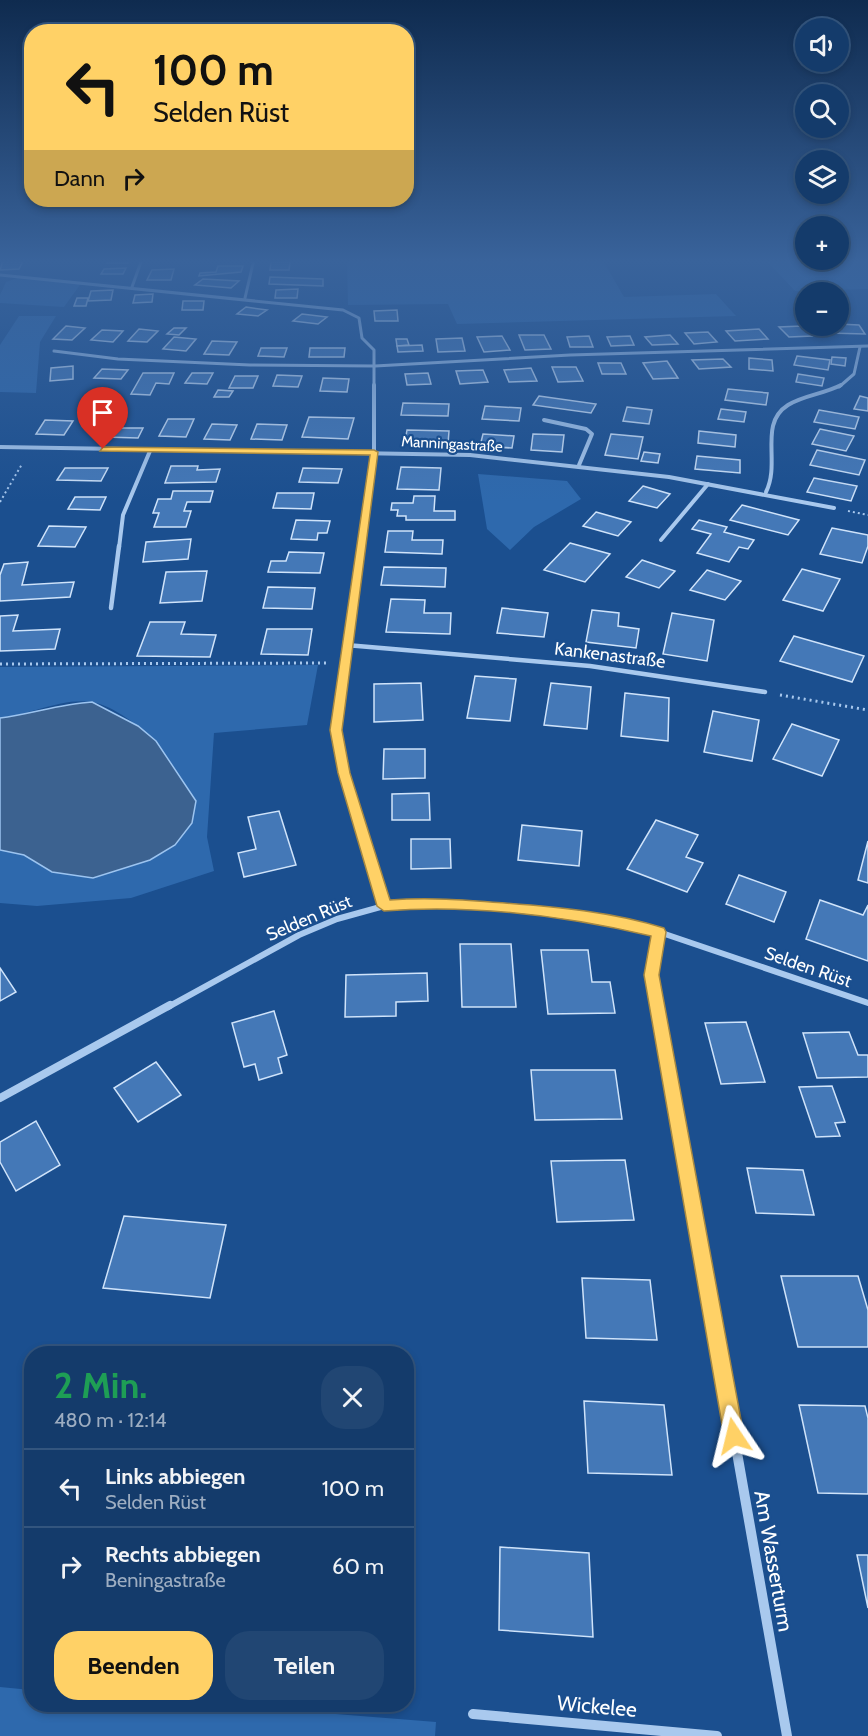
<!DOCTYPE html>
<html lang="de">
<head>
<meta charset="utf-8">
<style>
  :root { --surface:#143b6b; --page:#214673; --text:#f1f3f6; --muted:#9dadc1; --line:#33557e; --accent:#ffd166 }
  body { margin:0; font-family:Cabin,sans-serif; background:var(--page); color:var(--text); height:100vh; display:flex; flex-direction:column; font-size:22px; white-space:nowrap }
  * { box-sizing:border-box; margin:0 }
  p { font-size:20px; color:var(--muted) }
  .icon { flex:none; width:33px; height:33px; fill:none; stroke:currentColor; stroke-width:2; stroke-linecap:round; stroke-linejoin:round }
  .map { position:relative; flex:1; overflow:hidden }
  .sheet { position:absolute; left:24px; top:1346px; width:390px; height:366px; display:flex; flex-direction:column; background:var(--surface); border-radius:24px; box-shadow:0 3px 9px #0003,0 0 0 2px var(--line) }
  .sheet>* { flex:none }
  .guide { position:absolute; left:24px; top:24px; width:390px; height:183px; border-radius:24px; box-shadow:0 3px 9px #0003,0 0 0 2px var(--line); background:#ffd166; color:#111; overflow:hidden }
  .controls { position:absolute; left:795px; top:18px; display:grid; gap:12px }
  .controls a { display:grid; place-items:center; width:54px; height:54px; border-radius:50%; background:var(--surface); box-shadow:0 3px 9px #0003,0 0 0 2px var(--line); font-size:30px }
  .pin { position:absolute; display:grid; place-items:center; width:51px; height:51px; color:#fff; margin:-62px -26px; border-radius:50% 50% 50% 0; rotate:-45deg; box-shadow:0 0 6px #0007 }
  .pin .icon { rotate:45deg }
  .me { position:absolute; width:66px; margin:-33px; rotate:350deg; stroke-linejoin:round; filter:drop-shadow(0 0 4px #0008) }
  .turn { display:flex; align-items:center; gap:21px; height:126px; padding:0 30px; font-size:27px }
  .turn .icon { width:78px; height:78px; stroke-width:2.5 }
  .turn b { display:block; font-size:42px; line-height:51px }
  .then { display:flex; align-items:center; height:57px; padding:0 30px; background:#0003; gap:12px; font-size:22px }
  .round { display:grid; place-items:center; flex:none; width:63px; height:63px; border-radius:24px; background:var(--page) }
  .headline { display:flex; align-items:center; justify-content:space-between; height:102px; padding:0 30px }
  h1 { font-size:36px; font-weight:700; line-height:45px; color:#1e9e55 }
  .primary-button { display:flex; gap:12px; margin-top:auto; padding:12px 30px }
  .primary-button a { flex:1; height:69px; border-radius:24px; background:var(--accent); color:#111; font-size:24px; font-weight:700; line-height:69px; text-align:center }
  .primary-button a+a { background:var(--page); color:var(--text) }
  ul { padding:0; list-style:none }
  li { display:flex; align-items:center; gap:18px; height:78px; padding:0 30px; border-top:2px solid var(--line) }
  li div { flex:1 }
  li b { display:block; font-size:22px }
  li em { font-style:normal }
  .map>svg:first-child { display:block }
  .green { fill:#2e69ad }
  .water { fill:#3c6290; stroke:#9cc4f0; stroke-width:1.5 }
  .building { fill:#4478b7; stroke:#cfe3fa; stroke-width:1.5 }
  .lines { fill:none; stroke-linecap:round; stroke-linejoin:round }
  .path-far1 { stroke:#a9c9ee; stroke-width:2; stroke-dasharray:2 3; stroke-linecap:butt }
  .path { stroke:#a9c9ee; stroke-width:3; stroke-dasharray:2 4; stroke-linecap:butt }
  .street-far5 { stroke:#a9c9ee; stroke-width:3 }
  .street-far4 { stroke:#a9c9ee; stroke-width:4 }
  .street-far3 { stroke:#a9c9ee; stroke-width:4.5 }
  .street-far2 { stroke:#a9c9ee; stroke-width:6 }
  .street-far1 { stroke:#a9c9ee; stroke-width:8 }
  .street { stroke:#a9c9ee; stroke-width:10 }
  .route { fill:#ffd166; stroke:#a68842; stroke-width:1.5 }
  .labels { text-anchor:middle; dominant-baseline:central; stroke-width:4.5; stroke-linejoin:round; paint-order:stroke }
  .far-street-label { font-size:15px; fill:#fff; stroke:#1b4f8f }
  .street-label { font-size:18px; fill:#fff; stroke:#1b4f8f }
  .near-street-label { font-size:21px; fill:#fff; stroke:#1b4f8f }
</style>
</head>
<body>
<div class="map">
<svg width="868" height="1736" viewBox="0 0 868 1736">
  <rect width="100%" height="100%" fill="#1b4f8f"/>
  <g class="green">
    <polygon points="347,259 602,259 624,297 716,294 736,316 457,324 448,304 348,305"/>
    <polygon points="765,259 868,259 868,289 795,291"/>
    <polygon points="23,276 82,282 64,307 0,303 0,295 6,282"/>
    <polygon points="19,316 56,316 40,342 36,393 0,392 0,345"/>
    <polygon points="478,474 567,481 581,499 534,527 510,550 487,529"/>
    <path d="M 318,665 L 307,725 L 214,733 L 207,837 L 214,871 L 131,898 L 37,906 L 0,903 L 0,850 L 24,855 L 52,872 L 156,741 C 139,727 115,706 92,702 C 63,697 29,715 0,718 L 0,667 Z"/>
    <polygon points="0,1687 31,1690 32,1704 210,1704 436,1722 435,1736 0,1736"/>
  </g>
  <path class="water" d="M 92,702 L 138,726 L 156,741 L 196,801 L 192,823 L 175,845 L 150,860 L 93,878 L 52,872 L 24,855 L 0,850 L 0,718 C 31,714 60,704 92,702 Z"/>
  <g class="building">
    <polygon points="24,259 19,269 0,270 3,260"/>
    <polygon points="109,259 130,259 128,263 107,263"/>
    <polygon points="271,262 290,262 289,270 270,270"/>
    <polygon points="218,266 243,266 241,272 199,276 200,273 216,272"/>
    <polygon points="126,268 123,274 101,274 104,269"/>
    <polygon points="174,269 171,280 147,280 152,270"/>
    <polygon points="270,277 323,279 323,286 269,284"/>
    <polygon points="203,279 239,281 231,288 195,285"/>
    <polygon points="298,289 297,298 275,298 276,290"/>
    <polygon points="113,290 111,300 88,301 91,291"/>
    <polygon points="153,294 152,302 133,303 135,295"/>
    <polygon points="77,298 88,298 86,306 74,306"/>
    <polygon points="183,301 204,301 203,310 182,310"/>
    <polygon points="246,307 267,310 258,316 237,314"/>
    <polygon points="397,310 398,321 375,321 374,311"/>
    <polygon points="302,314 327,317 318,324 293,321"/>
    <polygon points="838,324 859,325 865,334 828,333 823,326"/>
    <polygon points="66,326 85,328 72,340 53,339"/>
    <polygon points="802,326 812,336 789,337 779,327"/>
    <polygon points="174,328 186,328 179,335 167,334"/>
    <polygon points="139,329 158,331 147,342 128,341"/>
    <polygon points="759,329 768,339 735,341 726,331"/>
    <polygon points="102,330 123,331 113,342 91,340"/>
    <polygon points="708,332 717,342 694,344 685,333"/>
    <polygon points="519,335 544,335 551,349 525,350"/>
    <polygon points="670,335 678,344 652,345 645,337"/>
    <polygon points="502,336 510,350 484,352 477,337"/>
    <polygon points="589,336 593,347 570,347 567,337"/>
    <polygon points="630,336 634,345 611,346 607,337"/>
    <polygon points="174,337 196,339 186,351 163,349"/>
    <polygon points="462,338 465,351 438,352 436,339"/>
    <polygon points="396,339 407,339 409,345 397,346"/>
    <polygon points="212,341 237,342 229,355 204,354"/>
    <polygon points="422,345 423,351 398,352 397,346"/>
    <polygon points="261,348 287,348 284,357 258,356"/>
    <polygon points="310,348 345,348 344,357 309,357"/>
    <polygon points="797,356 830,360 828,370 794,365"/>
    <polygon points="832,357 846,358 845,366 831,364"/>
    <polygon points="749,358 772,360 773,371 749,369"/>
    <polygon points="723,359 731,367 699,369 692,360"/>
    <polygon points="667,361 678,378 653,379 643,363"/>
    <polygon points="598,363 621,363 626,374 602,374"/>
    <polygon points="73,366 73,379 50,381 51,368"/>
    <polygon points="552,367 576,367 583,381 558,382"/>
    <polygon points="531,368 537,381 509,382 504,370"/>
    <polygon points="102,369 128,370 121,379 94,378"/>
    <polygon points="483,370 488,382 460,384 456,371"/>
    <polygon points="143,373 174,373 169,384 156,383 150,395 131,394"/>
    <polygon points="192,373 213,373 207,384 185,383"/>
    <polygon points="428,373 431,384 407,385 405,374"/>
    <polygon points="798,374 824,378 822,386 796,382"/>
    <polygon points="277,375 302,376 298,387 273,386"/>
    <polygon points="235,376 258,376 253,388 229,388"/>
    <polygon points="323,378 349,379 347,392 320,391"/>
    <polygon points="728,389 768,393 766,405 725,400"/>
    <polygon points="218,390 233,391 229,397 214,397"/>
    <polygon points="539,396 596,404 591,413 533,405"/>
    <polygon points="860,396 868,398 868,411 854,409"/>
    <polygon points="403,403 449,404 448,416 401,415"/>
    <polygon points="485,406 521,408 519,421 482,419"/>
    <polygon points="627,407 652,410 649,424 623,421"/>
    <polygon points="721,409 746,412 744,422 718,419"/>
    <polygon points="819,410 859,417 855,429 814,422"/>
    <polygon points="309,417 354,418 348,439 302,437"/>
    <polygon points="168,419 194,419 186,437 159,436"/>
    <polygon points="45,420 73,421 64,435 36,434"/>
    <polygon points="212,424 237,425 230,440 204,439"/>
    <polygon points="257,424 287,425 282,440 251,439"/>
    <polygon points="111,428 143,428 138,438 105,437"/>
    <polygon points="820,429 854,436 846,451 812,444"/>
    <polygon points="407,430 449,431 448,444 405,442"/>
    <polygon points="699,431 736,435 735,447 698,443"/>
    <polygon points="483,434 514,436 512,448 480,446"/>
    <polygon points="533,434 564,435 562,452 531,450"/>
    <polygon points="611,434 643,437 638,459 605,455"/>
    <polygon points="817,450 865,460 859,475 810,465"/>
    <polygon points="644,452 660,454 658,463 641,461"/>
    <polygon points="697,456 740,460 740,473 695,469"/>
    <polygon points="171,466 198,466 197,470 220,469 216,482 165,483"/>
    <polygon points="401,467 441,468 439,490 397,489"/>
    <polygon points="65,468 108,468 101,481 57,480"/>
    <polygon points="303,468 342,469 338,483 299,482"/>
    <polygon points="814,478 857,486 851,501 807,492"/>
    <polygon points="643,486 670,494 657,508 629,501"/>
    <polygon points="173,491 213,491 210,502 187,502 184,511 191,511 186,527 154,527 159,513 153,513 158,499 171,499"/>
    <polygon points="277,493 314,493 311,509 273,508"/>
    <polygon points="414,496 435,496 434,511 455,511 455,520 406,520 406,516 397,516 398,510 391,510 392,503 413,503"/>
    <polygon points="75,497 106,497 100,510 68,509"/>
    <polygon points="742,505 799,520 788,535 730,520"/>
    <polygon points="596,512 631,522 618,536 583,526"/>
    <polygon points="296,520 330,521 327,533 318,533 317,540 291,539"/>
    <polygon points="699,520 727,527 724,532 754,540 748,549 739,547 729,562 697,553 711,534 692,529"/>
    <polygon points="49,526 86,527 75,547 38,546"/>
    <polygon points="832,528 868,535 868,546 862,563 820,554"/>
    <polygon points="388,531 413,531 412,540 443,540 442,554 385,552"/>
    <polygon points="191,539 188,559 143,562 146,542"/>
    <polygon points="570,543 610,554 585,582 544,570"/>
    <polygon points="289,552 324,553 320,573 268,572 271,561 286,561"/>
    <polygon points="642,560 675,571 659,588 626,577"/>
    <polygon points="28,562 22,585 74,582 70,597 0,601 0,575 4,564"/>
    <polygon points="384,567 446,568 445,587 381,585"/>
    <polygon points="802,569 840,579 823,611 783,600"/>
    <polygon points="707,570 741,581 725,600 690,590"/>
    <polygon points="207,571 202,601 160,603 166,572"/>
    <polygon points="268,587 315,588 312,609 263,608"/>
    <polygon points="391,599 425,600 424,613 451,613 450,634 386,632"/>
    <polygon points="502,608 548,613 544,637 497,633"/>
    <polygon points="592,610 619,613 618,626 639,629 636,648 586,642"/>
    <polygon points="672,613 714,620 707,661 663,654"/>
    <polygon points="18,615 13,631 60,629 55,649 0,651 0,616"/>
    <polygon points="150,622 185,622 181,634 216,635 210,657 137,656"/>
    <polygon points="267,629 312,629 308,655 261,654"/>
    <polygon points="794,636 864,656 852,682 780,661"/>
    <polygon points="475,676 516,679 510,721 467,718"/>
    <polygon points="421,683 423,720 374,722 374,684"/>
    <polygon points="551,683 591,687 587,729 544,725"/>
    <polygon points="625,693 669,698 668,741 621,736"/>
    <polygon points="713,711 759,720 752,761 704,752"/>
    <polygon points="792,724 839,740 822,776 773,759"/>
    <polygon points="384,749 425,749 425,778 383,779"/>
    <polygon points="429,793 430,820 392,820 392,794"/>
    <polygon points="279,811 296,865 244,877 238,853 256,849 248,817"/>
    <polygon points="656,820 698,835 686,857 703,863 687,892 627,869"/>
    <polygon points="522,825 582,831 579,866 518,860"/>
    <polygon points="411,839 450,839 451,868 411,869"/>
    <polygon points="868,841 868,883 858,880"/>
    <polygon points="739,875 786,892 774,922 726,904"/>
    <polygon points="820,900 863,915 868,905 868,961 806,939"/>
    <polygon points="460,944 511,944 516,1007 462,1007"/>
    <polygon points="541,950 588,950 592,982 610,982 615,1013 548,1014"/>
    <polygon points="0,968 16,992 0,1001"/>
    <polygon points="427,973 428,1001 396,1002 396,1016 345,1017 346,975"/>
    <polygon points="274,1011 287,1055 278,1058 282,1073 259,1080 255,1064 244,1067 232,1023"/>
    <polygon points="746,1022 765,1082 721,1084 705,1023"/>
    <polygon points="849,1032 858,1055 868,1055 868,1077 817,1078 803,1033"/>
    <polygon points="156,1062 181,1095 138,1122 114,1088"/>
    <polygon points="531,1070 615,1070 622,1119 535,1120"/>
    <polygon points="832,1086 845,1122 835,1123 840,1136 816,1137 799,1087"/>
    <polygon points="36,1121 60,1165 16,1191 0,1162 0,1142"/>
    <polygon points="625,1160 634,1220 557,1222 551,1161"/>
    <polygon points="747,1168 803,1170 814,1215 756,1213"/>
    <polygon points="124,1216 226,1225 210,1298 103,1288"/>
    <polygon points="781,1276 858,1276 868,1310 868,1347 798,1347"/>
    <polygon points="582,1278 650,1280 657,1340 586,1338"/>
    <polygon points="584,1401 664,1405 672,1475 588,1473"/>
    <polygon points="799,1405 865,1406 868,1418 868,1494 818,1493"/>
    <polygon points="500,1547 589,1553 593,1637 499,1630"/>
    <polygon points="857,1555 868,1555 868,1608"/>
  </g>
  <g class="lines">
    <g class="path-far1">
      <polyline points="0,502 22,464"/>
      <polyline points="848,511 868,515"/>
    </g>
    <g class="path">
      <polyline points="0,664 328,663"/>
      <polyline points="780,695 868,710"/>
    </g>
    <g class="street-far5">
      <polyline points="0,275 343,310 359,318 362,338 374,350 374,387"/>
      <polyline points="132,287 142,259"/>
      <polyline points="245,298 254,259"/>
      <polyline points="54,351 118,359 250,365 375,366 570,355 868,346"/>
      <polyline points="839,387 854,374 860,347"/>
    </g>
    <g class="street-far4">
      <polyline points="544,420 586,429 592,434 579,465"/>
      <polyline points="0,447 470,455 669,477 834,508"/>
      <path d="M 766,492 C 781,462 758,424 788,405 C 804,395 824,394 841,385"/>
      <polyline points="661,540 708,484"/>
      <polyline points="119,548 123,515 150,451"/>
      <polyline points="361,548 374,452 374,385"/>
    </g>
    <g class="street-far3">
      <polyline points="111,608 119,546"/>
      <polyline points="346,645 590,666 765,692"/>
      <polyline points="340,751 336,730 361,546"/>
    </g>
    <g class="street-far2">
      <polyline points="340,749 344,773 384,906"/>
      <polyline points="168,1007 299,935 337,919 384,906 427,902 549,912 601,919 659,932 868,1003"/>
      <polyline points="658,1007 652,975 659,932"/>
    </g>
    <g class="street-far1">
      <polyline points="657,1005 715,1329"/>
      <polyline points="0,1098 170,1005"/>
    </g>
    <g class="street">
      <polyline points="715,1328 787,1736"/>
      <polyline points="473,1714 717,1736"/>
    </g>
  </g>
  <linearGradient id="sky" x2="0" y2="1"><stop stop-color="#0f2b4f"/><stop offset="0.52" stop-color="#39639b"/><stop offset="1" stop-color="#39639b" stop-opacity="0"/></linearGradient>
  <rect width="868" height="502" fill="url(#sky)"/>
  <path class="route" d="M 103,447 L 374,450 L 378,452 L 342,730 L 350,773 L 390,900 C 429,897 466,900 505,903 C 558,907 613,912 664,928 L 666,932 L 659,975 L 744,1436 L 741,1444 L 734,1447 L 727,1444 L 724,1436 L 644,975 L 651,936 C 565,916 473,904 384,911 L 377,906 L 338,773 L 330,730 L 370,455 L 100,451 Z"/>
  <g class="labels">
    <g class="far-street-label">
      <text transform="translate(452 444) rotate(3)">Manningastraße</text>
    </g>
    <g class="street-label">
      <text transform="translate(610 655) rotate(7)">Kankenastraße</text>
      <text transform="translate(309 918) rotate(-23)">Selden Rüst</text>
      <text transform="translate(808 967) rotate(19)">Selden Rüst</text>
    </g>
    <g class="near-street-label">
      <text transform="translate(774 1561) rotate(80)">Am Wasserturm</text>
      <text transform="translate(597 1706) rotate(5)">Wickelee</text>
    </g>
  </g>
</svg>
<div class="controls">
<a><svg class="icon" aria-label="sound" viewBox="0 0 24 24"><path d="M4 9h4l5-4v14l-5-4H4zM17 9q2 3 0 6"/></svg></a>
<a><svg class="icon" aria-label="search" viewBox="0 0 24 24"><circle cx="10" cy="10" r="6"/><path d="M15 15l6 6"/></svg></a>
<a><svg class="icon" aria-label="layers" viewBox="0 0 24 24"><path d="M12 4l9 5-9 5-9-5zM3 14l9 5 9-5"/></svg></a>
<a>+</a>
<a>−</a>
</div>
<div class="pin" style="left:103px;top:449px;background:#d93025"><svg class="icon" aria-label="arrive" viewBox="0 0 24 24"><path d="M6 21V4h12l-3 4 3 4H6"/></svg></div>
<svg class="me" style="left:734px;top:1436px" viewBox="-20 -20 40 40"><path d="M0-17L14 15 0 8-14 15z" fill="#ffd166" stroke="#fff" stroke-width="4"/></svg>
<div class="guide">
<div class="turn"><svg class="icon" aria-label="left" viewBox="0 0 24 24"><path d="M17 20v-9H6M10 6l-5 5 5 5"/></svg><div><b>100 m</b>Selden Rüst</div></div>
<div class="then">Dann<svg class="icon" aria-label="right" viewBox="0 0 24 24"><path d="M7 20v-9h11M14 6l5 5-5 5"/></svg></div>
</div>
<section class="sheet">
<div class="headline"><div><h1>2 Min.</h1><p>480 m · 12:14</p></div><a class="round"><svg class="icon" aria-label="close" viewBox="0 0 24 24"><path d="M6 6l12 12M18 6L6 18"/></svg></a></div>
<ul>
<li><svg class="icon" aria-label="left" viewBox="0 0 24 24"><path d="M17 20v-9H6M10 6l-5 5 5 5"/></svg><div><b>Links abbiegen</b><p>Selden Rüst</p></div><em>100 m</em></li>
<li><svg class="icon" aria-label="right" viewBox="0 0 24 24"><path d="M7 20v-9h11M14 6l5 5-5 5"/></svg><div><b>Rechts abbiegen</b><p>Beningastraße</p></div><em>60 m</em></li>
</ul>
<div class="primary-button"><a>Beenden</a><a>Teilen</a></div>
</section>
</div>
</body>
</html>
